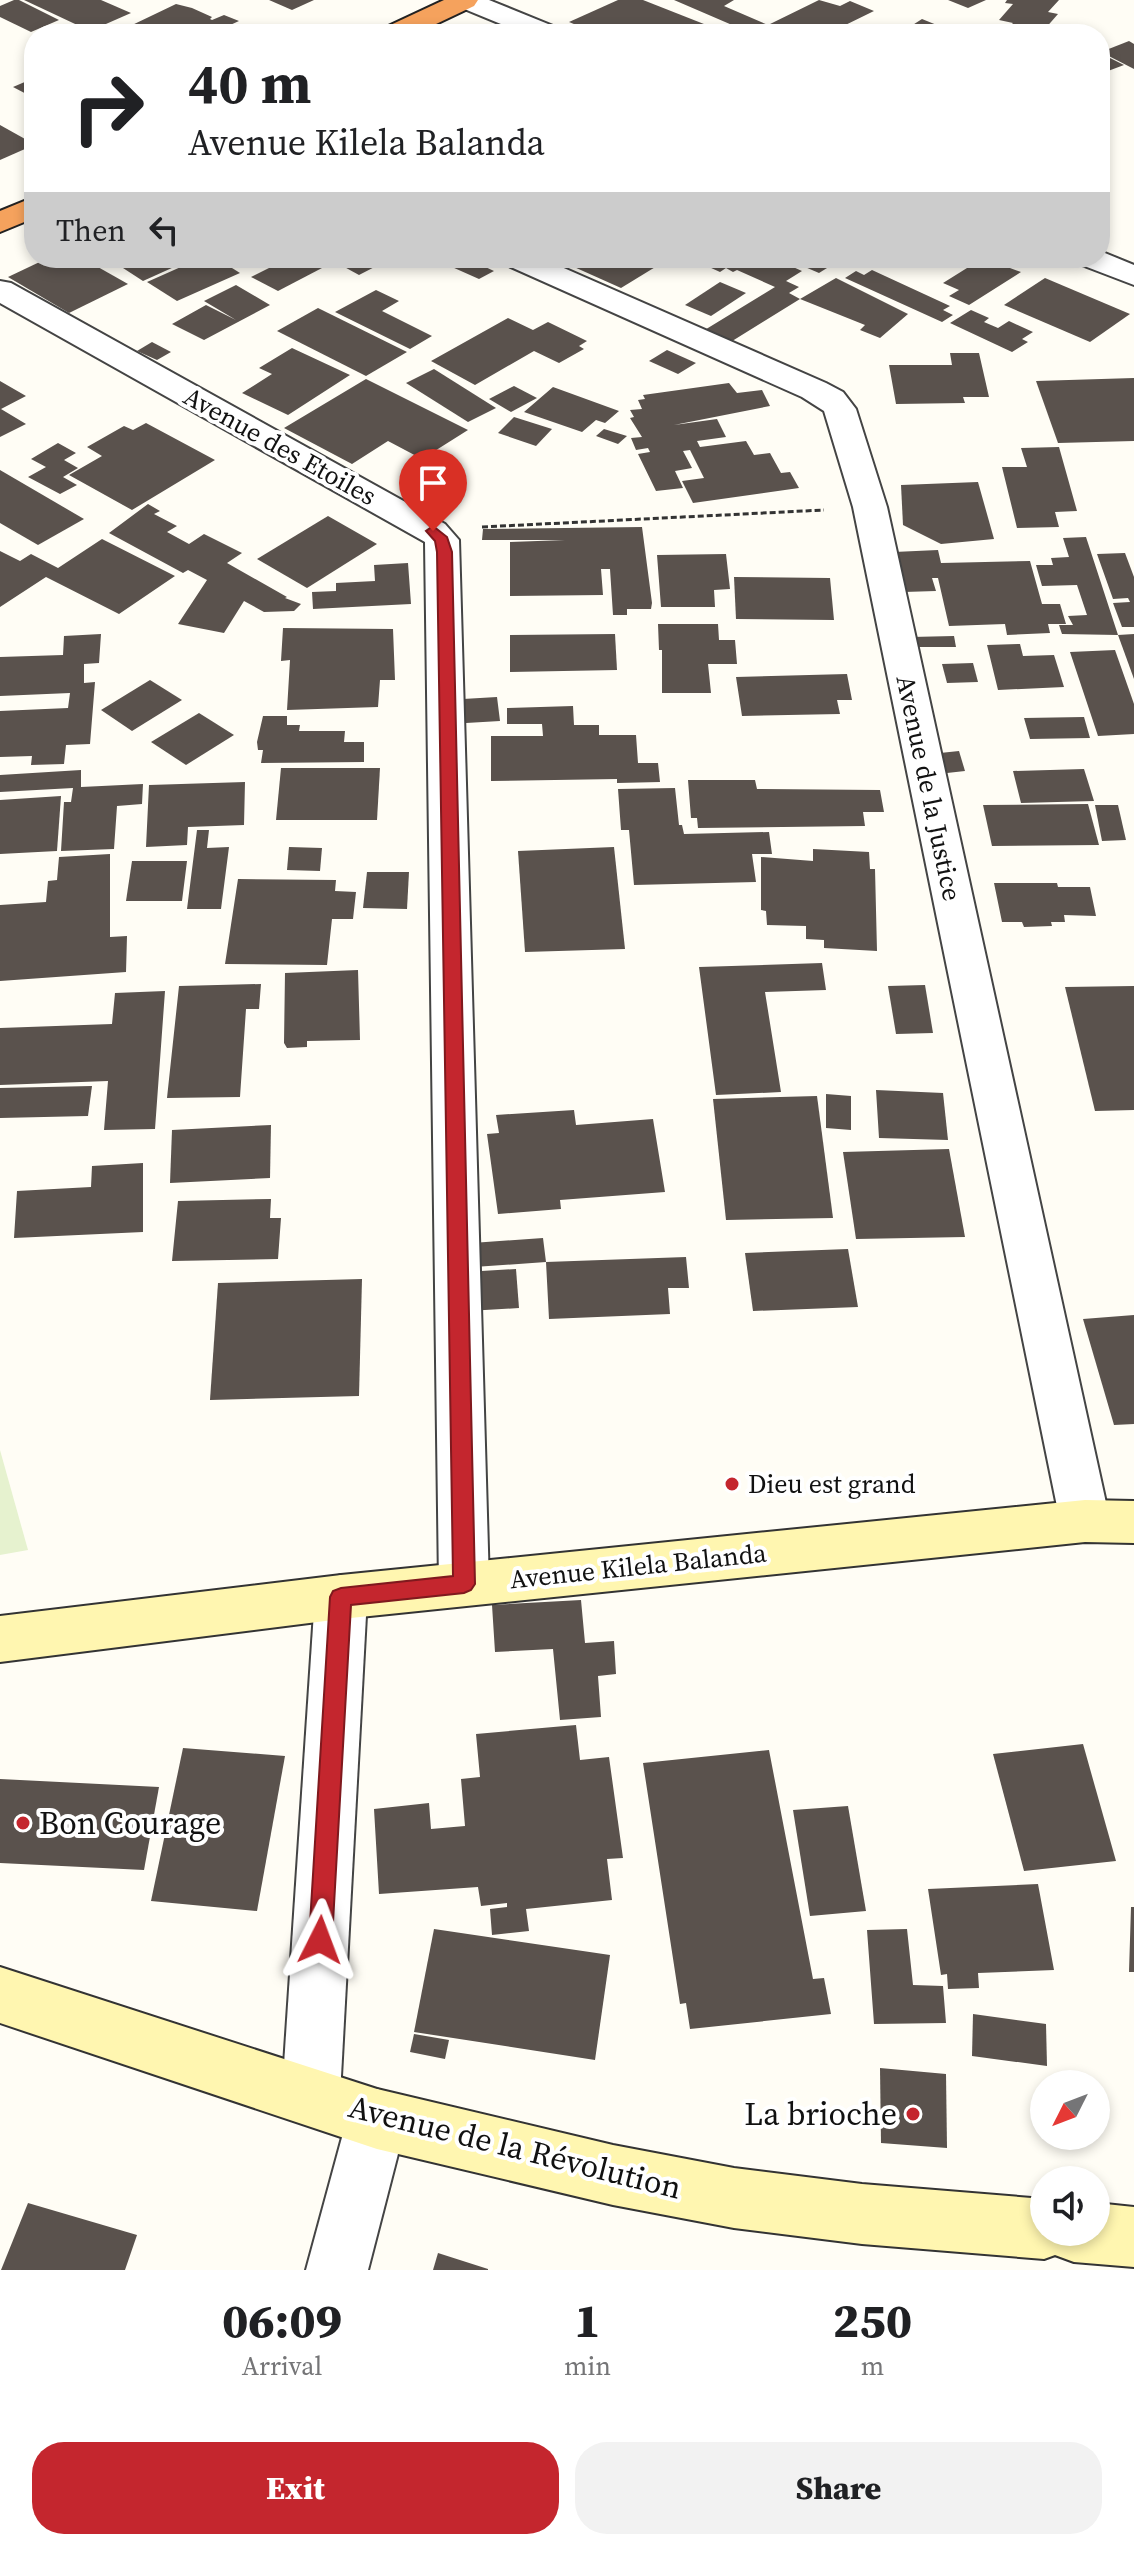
<!DOCTYPE html>
<html lang="en">
<head>
<meta charset="utf-8">
<style>
  :root { --surface:#fff; --page:#f2f2f2; --text:#202124; --muted:#757577; --accent:#c4262e }
  body { margin:0; font-family:"Source Serif 4",serif; background:var(--page); color:var(--text); height:100vh; display:flex; flex-direction:column; font-size:30px; white-space:nowrap }
  * { box-sizing:border-box; margin:0 }
  p { font-size:26px; color:var(--muted) }
  .icon { flex:none; width:44px; height:44px; fill:none; stroke:currentColor; stroke-width:2; stroke-linecap:round; stroke-linejoin:round }
  .map { position:relative; height:2270px; overflow:hidden }
  .side { display:flex; flex-direction:column; background:var(--surface); flex:1 }
  .side>* { flex:none }
  .top-card { position:absolute; left:24px; top:24px; width:1086px; height:244px; border-radius:32px; box-shadow:0 4px 12px #0003; background:#fff; color:var(--text); overflow:hidden }
  .needle { width:52px; rotate:228deg }
  .controls { position:absolute; left:1030px; top:2070px; display:grid; gap:16px }
  .controls a { display:grid; place-items:center; width:80px; height:80px; border-radius:50%; background:var(--surface); box-shadow:0 4px 12px #0003; font-size:40px }
  .pin { position:absolute; display:grid; place-items:center; width:68px; height:68px; color:#fff; margin:-82px -34px; border-radius:50% 50% 50% 0; rotate:-45deg; box-shadow:0 0 8px #0007 }
  .pin .icon { rotate:45deg }
  .me { position:absolute; width:88px; margin:-44px; rotate:3deg; stroke-linejoin:round; filter:drop-shadow(0 0 6px #0008) }
  .turn { display:flex; align-items:center; gap:28px; height:168px; padding:0 32px; font-size:36px }
  .turn .icon { width:104px; height:104px; stroke-width:2.5 }
  .turn b { display:block; font-size:56px; line-height:68px }
  .then { display:flex; align-items:center; height:76px; padding:0 32px; background:#0003; gap:16px; font-size:30px }
  .eta { display:flex; justify-content:space-evenly; align-items:center; height:136px; text-align:center }
  .eta b { font-size:48px; font-weight:800; line-height:56px }
  .primary-button { display:flex; gap:16px; margin-top:auto; padding:16px 32px }
  .primary-button a { flex:1; height:92px; border-radius:32px; background:var(--accent); color:#fff; font-size:32px; font-weight:800; line-height:92px; text-align:center }
  .primary-button a+a { background:var(--page); color:var(--text) }
  .map>svg:first-child { display:block }
  .pitch { fill:#e6f2cf }
  .building { fill:#5a524d }
  .lines { fill:none; stroke-linecap:round; stroke-linejoin:round }
  .street-casing { stroke:#444; stroke-width:4 }
  .secondary-casing { stroke:#333; stroke-width:4 }
  .highway-casing { stroke:#222; stroke-width:4 }
  .path { stroke:#333; stroke-width:3; stroke-dasharray:6 3; stroke-linecap:butt }
  .street { fill:#fff; fill-rule:evenodd }
  .secondary { fill:#fff6b0; fill-rule:evenodd }
  .highway { fill:#f5a25d; fill-rule:evenodd }
  .route { fill:#c4262e; stroke:#7f191e; stroke-width:2 }
  .poi-dot { fill:#c4262e; stroke:#fff; stroke-width:3 }
  .labels { text-anchor:middle; dominant-baseline:central; stroke-width:8; stroke-linejoin:round; paint-order:stroke }
  .street-label { font-size:26px; fill:#111; stroke:#fff }
  .poi-label { font-size:26px; fill:#111; stroke:#fff; text-anchor:start }
  .near-poi-label { font-size:32px; fill:#111; stroke:#fff; text-anchor:start }
  .near-street-label { font-size:32px; fill:#111; stroke:#fff }
</style>
</head>
<body>
<div class="map">
<svg width="1134" height="2270" viewBox="0 0 1134 2270">
  <rect width="100%" height="100%" fill="#fffdf5"/>
  <polygon class="pitch" points="0,1450 28,1550 0,1555"/>
  <g class="building">
    <polygon points="14,0 19,0 59,20 31,32 0,17 0,6"/>
    <polygon points="24,0 101,0 131,13 90,31"/>
    <polygon points="269,0 314,0 292,10"/>
    <polygon points="618,0 643,0 709,26 692,34 598,34 569,22"/>
    <polygon points="674,0 734,0 724,6 768,25 819,0 840,6 850,1 874,11 827,34 753,34"/>
    <polygon points="948,0 986,0 968,8"/>
    <polygon points="1007,0 1059,0 1048,12 1058,14 1044,30 1034,29 1051,34 1002,34 1013,23 999,20 1013,4 1005,3"/>
    <polygon points="176,4 192,8 212,17 210,19 212,20 224,15 239,21 228,26 244,31 237,34 143,34 128,27"/>
    <polygon points="922,19 959,34 923,34 908,28"/>
    <polygon points="722,24 745,34 702,34"/>
    <polygon points="1129,41 1134,44 1134,69 1101,52"/>
    <polygon points="1100,53 1124,65 1100,74"/>
    <polygon points="34,78 34,98 13,87"/>
    <polygon points="0,125 34,144 34,145 0,160"/>
    <polygon points="48,258 82,258 128,284 69,313 8,277"/>
    <polygon points="146,258 194,258 143,281 123,268"/>
    <polygon points="201,258 216,258 240,273 177,301 147,282"/>
    <polygon points="289,258 303,258 322,268 278,291 251,277"/>
    <polygon points="328,258 392,258 359,275"/>
    <polygon points="451,258 466,258 494,271 479,279 443,263"/>
    <polygon points="554,258 670,258 621,288"/>
    <polygon points="705,258 773,258 802,271 786,281 799,287 789,293 800,299 836,278 908,314 880,338 860,330 865,325 800,299 729,343 703,331 775,287 737,270 733,272 726,268 720,272 698,262"/>
    <polygon points="784,258 843,258 819,273"/>
    <polygon points="983,258 1021,272 969,305 949,296 959,290 943,283"/>
    <polygon points="872,270 950,306 943,310 953,315 942,322 845,278 856,271 864,275"/>
    <polygon points="1045,278 1130,314 1090,342 1004,305"/>
    <polygon points="720,282 746,293 711,316 685,305"/>
    <polygon points="236,285 270,305 204,340 172,324 206,305 236,320 204,301"/>
    <polygon points="376,290 399,301 382,311 432,336 410,349 335,312"/>
    <polygon points="318,308 407,352 366,376 277,331"/>
    <polygon points="971,310 989,318 984,322 998,328 1009,321 1033,332 1022,339 1028,342 1012,352 950,323"/>
    <polygon points="508,318 533,330 548,322 587,341 579,346 584,349 559,363 534,351 475,385 431,361"/>
    <polygon points="152,342 171,352 157,360 137,351"/>
    <polygon points="292,348 350,375 288,415 242,393 272,374 259,368"/>
    <polygon points="667,350 696,363 678,374 649,361"/>
    <polygon points="950,353 979,353 989,397 963,397 965,403 896,404 889,365 952,365"/>
    <polygon points="434,369 496,408 468,422 406,383"/>
    <polygon points="1134,378 1134,441 1058,443 1036,381"/>
    <polygon points="366,379 468,430 422,459 388,441 352,464 284,428"/>
    <polygon points="0,381 26,396 1,409 26,424 0,437"/>
    <polygon points="729,383 737,393 762,390 770,406 674,425 717,419 726,437 697,441 700,447 746,441 754,455 770,453 781,473 790,472 799,488 693,503 682,481 704,478 690,450 683,451 692,468 675,471 683,488 656,491 638,454 650,452 648,448 636,450 631,438 642,437 630,418 634,417 630,410 642,409 638,400 645,399 643,395"/>
    <polygon points="514,386 537,398 511,412 489,399"/>
    <polygon points="553,387 619,411 605,423 596,420 582,432 524,412"/>
    <polygon points="514,417 552,429 536,446 498,433"/>
    <polygon points="146,423 215,460 132,510 69,475 102,456 87,447 124,426 133,430"/>
    <polygon points="604,429 627,436 618,444 596,436"/>
    <polygon points="58,443 76,453 64,460 78,468 63,477 77,485 60,494 28,477 46,467 31,459"/>
    <polygon points="1059,447 1077,511 1055,512 1059,527 1017,528 1002,467 1027,467 1021,448"/>
    <polygon points="0,470 84,519 38,545 0,523"/>
    <polygon points="978,482 994,539 941,544 903,525 901,485"/>
    <polygon points="148,504 160,511 154,514 177,526 167,532 189,544 204,534 242,553 227,563 287,597 285,598 301,604 294,611 264,612 244,601 224,633 178,624 207,580 188,570 183,573 109,533"/>
    <polygon points="328,516 377,544 307,588 257,559"/>
    <polygon points="642,527 652,603 651,609 627,609 627,615 613,615 610,569 601,569 603,595 510,596 510,542 565,540 482,540 483,529"/>
    <polygon points="1086,537 1118,635 1062,634 1059,625 1073,625 1068,616 1087,615 1077,585 1042,586 1036,565 1053,565 1051,558 1069,557 1063,538"/>
    <polygon points="102,539 175,576 119,614 46,577 0,607 0,551 20,561 31,554 58,568"/>
    <polygon points="938,550 941,563 1030,561 1042,604 1060,604 1066,624 1048,624 1050,633 1007,635 1005,624 949,626 938,578 932,578 936,591 904,592 894,552"/>
    <polygon points="1125,553 1134,577 1134,627 1122,627 1113,603 1130,602 1128,598 1113,599 1097,554"/>
    <polygon points="726,554 730,589 714,590 715,607 661,607 657,555"/>
    <polygon points="408,563 411,604 313,609 312,592 336,591 336,583 375,581 374,565"/>
    <polygon points="734,577 830,578 834,620 736,619"/>
    <polygon points="658,624 718,624 719,640 735,640 737,664 708,664 711,693 662,693 662,650 659,650"/>
    <polygon points="283,628 393,629 395,680 380,680 378,707 287,710 290,660 281,661"/>
    <polygon points="101,634 99,663 84,664 84,683 95,682 90,744 66,745 64,764 31,765 32,756 0,757 0,711 68,708 70,693 0,696 0,657 63,655 64,636"/>
    <polygon points="615,634 617,670 510,672 510,635"/>
    <polygon points="1134,634 1134,679 1118,635"/>
    <polygon points="954,636 956,647 913,647 911,637"/>
    <polygon points="1020,644 1023,656 1054,655 1064,687 998,690 987,645"/>
    <polygon points="1115,650 1134,704 1134,734 1098,736 1070,652"/>
    <polygon points="973,663 978,682 947,683 942,664"/>
    <polygon points="847,674 852,700 837,700 840,714 742,716 736,677"/>
    <polygon points="150,680 182,700 132,731 101,710"/>
    <polygon points="497,697 500,721 466,723 463,699"/>
    <polygon points="573,706 574,725 599,725 599,735 636,735 638,763 658,763 660,782 617,783 617,779 491,781 491,736 543,736 542,724 507,724 507,708"/>
    <polygon points="199,713 234,735 186,765 151,742"/>
    <polygon points="263,716 287,716 287,725 300,725 299,731 345,731 344,742 364,742 364,762 261,763 263,750 258,750 257,742"/>
    <polygon points="1084,717 1090,738 1030,739 1024,718"/>
    <polygon points="959,751 965,771 947,773 940,753"/>
    <polygon points="281,768 380,768 377,820 276,820"/>
    <polygon points="1084,769 1094,801 1021,803 1013,771"/>
    <polygon points="81,770 81,787 143,784 142,804 117,806 114,849 61,851 64,802 71,802 73,788 0,792 0,775"/>
    <polygon points="688,780 755,780 757,789 880,790 884,812 863,812 865,826 698,828 697,818 691,818"/>
    <polygon points="245,782 244,825 188,827 187,845 146,847 149,785"/>
    <polygon points="675,788 679,825 682,825 684,834 769,832 772,854 752,854 756,882 634,885 629,830 621,830 618,789"/>
    <polygon points="61,796 57,851 0,854 0,800"/>
    <polygon points="1088,804 1099,845 992,846 983,805"/>
    <polygon points="1095,805 1118,805 1126,840 1102,841"/>
    <polygon points="197,830 209,830 207,848 229,847 221,909 187,909"/>
    <polygon points="289,847 322,848 320,871 287,870"/>
    <polygon points="614,847 625,949 525,952 518,851"/>
    <polygon points="813,849 869,852 870,869 875,869 877,951 824,948 824,940 806,939 806,926 767,925 766,911 761,910 761,857 813,861"/>
    <polygon points="110,854 110,937 127,936 126,972 0,981 0,905 46,902 48,881 57,880 59,857"/>
    <polygon points="132,861 187,861 182,901 126,901"/>
    <polygon points="367,872 409,872 407,909 363,908"/>
    <polygon points="238,879 336,880 335,891 356,892 353,919 332,919 327,965 225,964"/>
    <polygon points="994,883 1057,883 1058,887 1090,887 1096,916 1064,915 1065,922 1051,922 1052,926 1024,927 1022,922 1002,922"/>
    <polygon points="822,963 826,990 765,992 781,1092 716,1095 699,967"/>
    <polygon points="358,970 360,1040 307,1041 307,1047 287,1048 284,1043 285,973"/>
    <polygon points="261,984 259,1009 246,1009 240,1097 167,1098 179,986"/>
    <polygon points="925,985 933,1033 896,1034 888,986"/>
    <polygon points="1134,986 1134,1110 1095,1111 1065,987"/>
    <polygon points="165,991 155,1129 104,1130 108,1081 0,1085 0,1028 112,1024 115,993"/>
    <polygon points="92,1086 88,1116 0,1118 0,1088"/>
    <polygon points="876,1090 943,1093 948,1140 879,1138"/>
    <polygon points="826,1094 851,1096 851,1130 826,1128"/>
    <polygon points="817,1096 833,1218 726,1220 713,1099"/>
    <polygon points="574,1110 576,1125 653,1119 665,1192 560,1200 561,1209 498,1214 487,1134 499,1133 496,1115"/>
    <polygon points="271,1125 270,1178 170,1183 172,1130"/>
    <polygon points="949,1149 965,1237 856,1239 843,1152"/>
    <polygon points="143,1163 143,1232 14,1238 17,1191 91,1187 92,1166"/>
    <polygon points="271,1199 270,1218 281,1218 278,1259 172,1261 178,1201"/>
    <polygon points="543,1238 546,1262 474,1267 472,1243"/>
    <polygon points="848,1249 858,1307 753,1311 745,1253"/>
    <polygon points="686,1257 689,1288 668,1288 670,1314 549,1319 546,1262"/>
    <polygon points="516,1269 519,1308 468,1311 465,1272"/>
    <polygon points="362,1279 359,1396 210,1400 218,1283"/>
    <polygon points="1134,1315 1134,1424 1114,1425 1083,1319"/>
    <polygon points="581,1600 585,1643 614,1641 616,1674 598,1676 601,1717 560,1720 553,1649 495,1652 492,1605"/>
    <polygon points="576,1725 580,1760 609,1757 623,1858 607,1859 612,1900 526,1909 529,1931 492,1935 490,1909 507,1907 507,1903 481,1906 478,1887 379,1894 374,1809 429,1803 431,1829 465,1826 461,1779 480,1777 476,1734"/>
    <polygon points="1083,1744 1116,1861 1024,1871 993,1754"/>
    <polygon points="183,1748 285,1756 257,1911 151,1901"/>
    <polygon points="769,1750 813,1979 824,1978 831,2014 690,2029 686,2003 680,2004 643,1763"/>
    <polygon points="0,1779 159,1787 144,1870 0,1863"/>
    <polygon points="848,1806 866,1911 810,1916 793,1810"/>
    <polygon points="1038,1884 1054,1970 978,1973 979,1988 948,1989 947,1974 941,1975 928,1889"/>
    <polygon points="1131,1907 1134,1907 1134,1972 1129,1972"/>
    <polygon points="434,1929 610,1955 595,2060 414,2032"/>
    <polygon points="907,1929 913,1985 943,1986 946,2023 874,2024 867,1930"/>
    <polygon points="973,2014 1046,2024 1047,2066 972,2056"/>
    <polygon points="414,2034 449,2040 445,2059 410,2052"/>
    <polygon points="880,2068 946,2074 947,2148 881,2143"/>
    <polygon points="28,2203 137,2235 125,2270 1,2270"/>
    <polygon points="438,2253 488,2269 488,2270 433,2270"/>
  </g>
  <g class="lines">
    <defs>
      <g id="street">
        <polygon points="453,0 489,0 558,28 562,34 525,34 457,6"/>
        <polygon points="1100,251 1134,265 1134,285 1079,264 1075,258 1100,258"/>
        <polygon points="500,258 541,258 826,383 843,392 856,409 887,507 1110,1521 1103,1536 1085,1542 1067,1536 1060,1521 853,507 824,411 802,397 504,264"/>
        <polygon points="0,281 11,283 445,524 459,540 489,1584 482,1599 464,1606 446,1599 439,1584 425,542 0,303"/>
        <polygon points="341,1575 359,1581 367,1597 340,2095 332,2116 311,2124 290,2116 282,2095 315,1597 323,1581"/>
        <polygon points="377,2089 398,2098 407,2119 368,2270 306,2270 347,2119 356,2098"/>
      </g>
      <g id="secondary">
        <polygon points="1085,1500 1134,1501 1134,1543 1085,1542 341,1619 0,1662 0,1616 341,1575"/>
        <polygon points="0,1967 377,2089 613,2145 734,2168 862,2184 1044,2199 1044,2232 1096,2232 1096,2203 1134,2207 1134,2267 1074,2262 1055,2255 1044,2259 862,2244 734,2228 613,2205 377,2149 0,2023"/>
      </g>
      <g id="highway">
        <polygon points="444,0 478,0 474,6 415,34 380,34 384,28"/>
        <polygon points="34,197 34,218 0,232 0,211"/>
      </g>
    </defs>
    <use href="#street" class="street-casing"/>
    <use href="#secondary" class="secondary-casing"/>
    <use href="#highway" class="highway-casing"/>
    <polyline class="path" points="482,527 824,510"/>
    <use href="#street" class="street"/>
    <use href="#secondary" class="secondary"/>
    <use href="#highway" class="highway"/>
  </g>
  <polygon class="route" points="433,526 447,537 452,552 475,1584 471,1590 464,1593 351,1605 332,1940 328,1947 320,1951 312,1947 309,1940 330,1597 333,1591 341,1588 453,1576 437,552 435,541 426,531"/>
  <g class="poi-dot">
    <circle cx="732" cy="1484" r="8"/>
    <circle cx="23" cy="1823" r="8"/>
    <circle cx="913" cy="2114" r="8"/>
  </g>
  <g class="labels">
    <g class="street-label">
      <text transform="translate(280 446) rotate(29)">Avenue des Etoiles</text>
      <text transform="translate(929 788) rotate(78)">Avenue de la Justice</text>
      <text transform="translate(638 1566) rotate(-6)">Avenue Kilela Balanda</text>
    </g>
    <g class="poi-label">
      <text x="748" y="1484">Dieu est grand</text>
    </g>
    <g class="near-poi-label">
      <text x="39" y="1823">Bon Courage</text>
      <text x="897" y="2114" text-anchor="end">La brioche</text>
    </g>
    <g class="near-street-label">
      <text transform="translate(515 2147) rotate(14)">Avenue de la Révolution</text>
    </g>
  </g>
</svg>
<div class="controls">
<a><svg class="needle" viewBox="-14 -14 28 28"><path d="M0-13l5 13h-10z" fill="#e53935"/><path d="M0 13l5-13h-10z" fill="#757577"/></svg></a>
<a><svg class="icon" aria-label="sound" viewBox="0 0 24 24"><path d="M4 9h4l5-4v14l-5-4H4zM17 9q2 3 0 6"/></svg></a>
</div>
<div class="pin" style="left:433px;top:531px;background:#d93025"><svg class="icon" aria-label="arrive" viewBox="0 0 24 24"><path d="M6 21V4h12l-3 4 3 4H6"/></svg></div>
<svg class="me" style="left:320px;top:1940px" viewBox="-20 -20 40 40"><path d="M0-17L14 15 0 8-14 15z" fill="#c4262e" stroke="#fff" stroke-width="4"/></svg>
<div class="top-card">
<div class="turn"><svg class="icon" aria-label="right" viewBox="0 0 24 24"><path d="M7 20v-9h11M14 6l5 5-5 5"/></svg><div><b>40 m</b>Avenue Kilela Balanda</div></div>
<div class="then">Then<svg class="icon" aria-label="left" viewBox="0 0 24 24"><path d="M17 20v-9H6M10 6l-5 5 5 5"/></svg></div>
</div>
</div>
<section class="side">
<div class="eta">
<div><b>06:09</b><p>Arrival</p></div>
<div><b>1</b><p>min</p></div>
<div><b>250</b><p>m</p></div>
</div>
<div class="primary-button"><a>Exit</a><a>Share</a></div>
</section>
</body>
</html>
